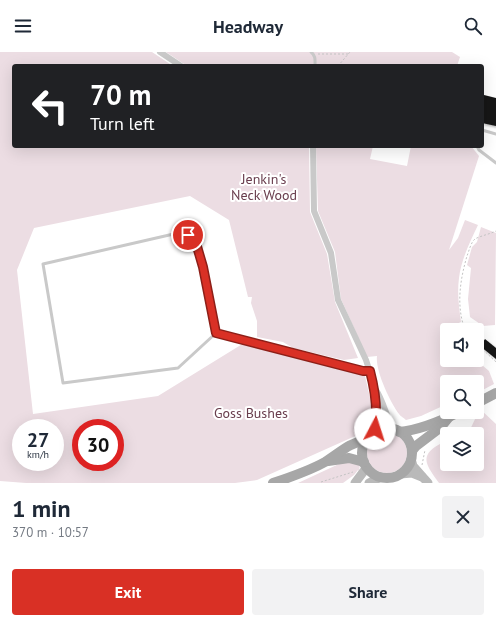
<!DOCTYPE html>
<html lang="en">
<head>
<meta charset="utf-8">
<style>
  :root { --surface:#fff; --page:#f2f2f3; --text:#1f2937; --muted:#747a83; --accent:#d93025 }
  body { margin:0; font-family:"PT Sans",sans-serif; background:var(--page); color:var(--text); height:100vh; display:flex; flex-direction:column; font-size:15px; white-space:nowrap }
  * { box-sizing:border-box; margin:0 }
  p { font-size:13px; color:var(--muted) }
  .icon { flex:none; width:22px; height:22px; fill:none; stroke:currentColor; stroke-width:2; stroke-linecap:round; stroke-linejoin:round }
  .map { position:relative; height:431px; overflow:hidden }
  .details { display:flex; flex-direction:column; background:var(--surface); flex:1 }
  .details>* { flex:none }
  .top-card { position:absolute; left:12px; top:12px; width:472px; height:84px; border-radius:4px; box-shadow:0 4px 16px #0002; background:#202124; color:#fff; overflow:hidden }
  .fabs { position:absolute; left:440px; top:271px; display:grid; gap:8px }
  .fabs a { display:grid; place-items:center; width:44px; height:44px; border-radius:4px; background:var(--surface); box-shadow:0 4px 16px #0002; font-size:20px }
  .speed { position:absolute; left:12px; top:367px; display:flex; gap:8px; font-size:20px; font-weight:700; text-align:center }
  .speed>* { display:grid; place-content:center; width:52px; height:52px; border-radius:50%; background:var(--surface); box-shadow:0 4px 16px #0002; line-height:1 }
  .speed small { font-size:10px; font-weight:400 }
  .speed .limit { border:6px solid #d22; background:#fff; color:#111 }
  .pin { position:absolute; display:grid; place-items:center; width:34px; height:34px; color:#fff; margin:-17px; border:2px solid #fff; border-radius:50%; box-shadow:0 1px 4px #0007 }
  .me { position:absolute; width:44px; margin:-22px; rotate:5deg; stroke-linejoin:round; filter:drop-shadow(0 0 3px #0008) }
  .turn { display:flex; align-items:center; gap:14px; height:84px; padding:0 12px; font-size:18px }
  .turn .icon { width:52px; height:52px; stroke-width:2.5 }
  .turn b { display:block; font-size:28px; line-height:34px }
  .round { display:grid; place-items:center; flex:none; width:42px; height:42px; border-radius:4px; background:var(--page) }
  .head { display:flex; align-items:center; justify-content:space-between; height:68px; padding:0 12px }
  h1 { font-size:24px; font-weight:600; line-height:30px }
  .primary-button { display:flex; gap:8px; margin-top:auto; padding:8px 12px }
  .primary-button a { flex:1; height:46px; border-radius:4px; background:var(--accent); color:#fff; font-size:16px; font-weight:600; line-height:46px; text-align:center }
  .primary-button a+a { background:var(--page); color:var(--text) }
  header { display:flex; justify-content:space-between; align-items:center; height:52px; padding:0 12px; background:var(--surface); font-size:18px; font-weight:600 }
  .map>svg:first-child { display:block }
  .green { fill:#ecdde3; fill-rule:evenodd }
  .building { fill:#161616; filter:url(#shadow) }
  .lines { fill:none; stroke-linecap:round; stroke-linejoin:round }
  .path { stroke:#c3c3c3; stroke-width:1; stroke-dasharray:2 2; stroke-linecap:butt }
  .lane { stroke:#c9c9c9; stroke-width:3 }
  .street { stroke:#c9c9c9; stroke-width:6 }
  .secondary { stroke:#b9b9b9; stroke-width:9 }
  .primary { stroke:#a7a7a7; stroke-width:10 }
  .route-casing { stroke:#8d1f18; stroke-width:10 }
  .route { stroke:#d93025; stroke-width:7 }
  .labels { text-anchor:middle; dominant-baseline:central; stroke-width:4; stroke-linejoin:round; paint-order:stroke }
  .park-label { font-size:14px; fill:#693d4d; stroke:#fff }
</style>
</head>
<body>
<header><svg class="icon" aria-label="menu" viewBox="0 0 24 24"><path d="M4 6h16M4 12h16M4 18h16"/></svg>Headway<svg class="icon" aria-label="search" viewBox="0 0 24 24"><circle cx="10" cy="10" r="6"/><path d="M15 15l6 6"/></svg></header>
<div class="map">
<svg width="496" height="431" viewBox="0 0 496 431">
  <defs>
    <filter id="shadow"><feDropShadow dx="2" dy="2" stdDeviation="1" flood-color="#0004"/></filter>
  </defs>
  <rect width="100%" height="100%" fill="#fff"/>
  <g class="green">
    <path d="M 0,0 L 152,0 L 173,14 L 14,14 L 14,94 L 309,94 L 310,160 L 327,202 L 335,250 L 358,306 L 344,308 L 293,296 L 283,290 L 257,285 L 257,269 L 251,251 L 252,245 L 248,245 L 229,168 L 190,144 L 34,176 L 17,218 L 33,362 L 158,344 L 244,291 L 365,324 L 373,359 L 362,381 L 257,428 L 235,431 L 26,431 L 0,429 ZM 21,376 L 55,376 L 55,410 L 21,410 ZM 81,376 L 115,376 L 115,410 L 81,410 Z"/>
    <polygon points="166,0 452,0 460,5 457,14 187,14"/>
    <path d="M 316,94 L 373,94 L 370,107 L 407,114 L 411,94 L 471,94 L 479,104 L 449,198 L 458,186 L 465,168 L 478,173 C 470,190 461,208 459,226 C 457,241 459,255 461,270 L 454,273 L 456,278 L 447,278 L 447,308 L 476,308 L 489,319 L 494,332 L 477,341 L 477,330 L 447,330 L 447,352 L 421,364 L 406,368 C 404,366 400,364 399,362 C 390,350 375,318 377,304 L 367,305 L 341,247 L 335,200 L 318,159 Z"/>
    <polygon points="481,175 496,181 495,273 483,274 470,265 468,247 471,216 467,213 472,195 477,190"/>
    <path d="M 481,358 L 496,372 L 496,431 L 439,431 C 428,415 417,404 440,392 L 447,394 L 447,412 L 477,412 L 477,382 L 468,382 L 476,365 Z"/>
    <circle cx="387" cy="401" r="20"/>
    <polygon points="347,410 360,413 359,419 358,418 354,423 343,431 298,431 341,411"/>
  </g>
  <g class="building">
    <polygon points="484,43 496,46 496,74 482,71 482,51"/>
    <polygon points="485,287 496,296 496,307 480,294"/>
  </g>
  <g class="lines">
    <g class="path">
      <polyline points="318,2 349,2"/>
      <polyline points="338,14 350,0"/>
      <path d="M 465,278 C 456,254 460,228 467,204 C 469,199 471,190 475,187 C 480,184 490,182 496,179"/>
      <polyline points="477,292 496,310"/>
      <polyline points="422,413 425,398"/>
      <polyline points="321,430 353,420"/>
    </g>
    <g class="lane">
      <path d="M 311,0 C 316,4 315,8 315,14"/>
      <polyline points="482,78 496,82"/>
      <polyline points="477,94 479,98 496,111"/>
      <polygon points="178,181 188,183 196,191 203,215 216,281 178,316 63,331 43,212"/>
      <polyline points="216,281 363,319 369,319"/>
    </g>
    <g class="street">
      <polyline points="160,0 181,14"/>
      <polyline points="313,94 314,159 331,201 338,248 366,308 375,336 377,363 375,379"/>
      <path d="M 376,338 C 384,350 386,365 394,377"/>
    </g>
    <g class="secondary">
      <polyline points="411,407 413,414 428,431"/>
      <polyline points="400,422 412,421 422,425"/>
      <polyline points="355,431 367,415"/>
      <polyline points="369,431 381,425"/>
    </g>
    <g class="primary">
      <polyline points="477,351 496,341"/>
      <circle cx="387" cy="401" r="25"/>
      <path d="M 399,380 C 420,378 441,369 459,360"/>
      <polyline points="412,399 416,394 441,375 449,365"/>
      <polyline points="328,409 349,406 364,410"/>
      <path d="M 273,431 C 291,425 309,419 325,410 C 340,401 348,391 366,388"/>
    </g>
  </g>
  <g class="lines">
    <defs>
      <path id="route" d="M 188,183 L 196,191 L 203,215 L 216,281 L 363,319 L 370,319 C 375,338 378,357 375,377"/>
    </defs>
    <use href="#route" class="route-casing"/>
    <use href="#route" class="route"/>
  </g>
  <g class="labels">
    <g class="park-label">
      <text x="264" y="127">Jenkin's<tspan x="264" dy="16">Neck Wood</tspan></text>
      <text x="251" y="361">Goss Bushes</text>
    </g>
  </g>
</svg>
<div class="fabs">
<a><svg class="icon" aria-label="sound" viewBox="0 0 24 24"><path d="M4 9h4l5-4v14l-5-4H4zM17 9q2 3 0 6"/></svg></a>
<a><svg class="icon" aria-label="search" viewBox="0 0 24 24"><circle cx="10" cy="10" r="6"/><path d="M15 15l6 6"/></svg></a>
<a><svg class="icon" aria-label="layers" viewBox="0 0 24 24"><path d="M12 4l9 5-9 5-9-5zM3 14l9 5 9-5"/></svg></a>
</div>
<div class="speed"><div>27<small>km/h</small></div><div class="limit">30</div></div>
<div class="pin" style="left:188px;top:183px;background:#d93025"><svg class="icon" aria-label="arrive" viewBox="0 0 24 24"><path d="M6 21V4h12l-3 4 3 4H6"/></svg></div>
<svg class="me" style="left:375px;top:377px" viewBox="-20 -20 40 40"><circle r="19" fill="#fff"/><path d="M0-13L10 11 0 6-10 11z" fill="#d93025"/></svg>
<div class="top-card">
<div class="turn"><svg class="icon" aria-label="left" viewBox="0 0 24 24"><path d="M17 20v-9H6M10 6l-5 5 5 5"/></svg><div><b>70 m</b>Turn left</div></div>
</div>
</div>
<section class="details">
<div class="head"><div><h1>1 min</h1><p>370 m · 10:57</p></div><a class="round"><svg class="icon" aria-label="close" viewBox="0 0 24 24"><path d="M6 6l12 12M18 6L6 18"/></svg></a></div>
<div class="primary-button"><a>Exit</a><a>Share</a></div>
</section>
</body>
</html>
